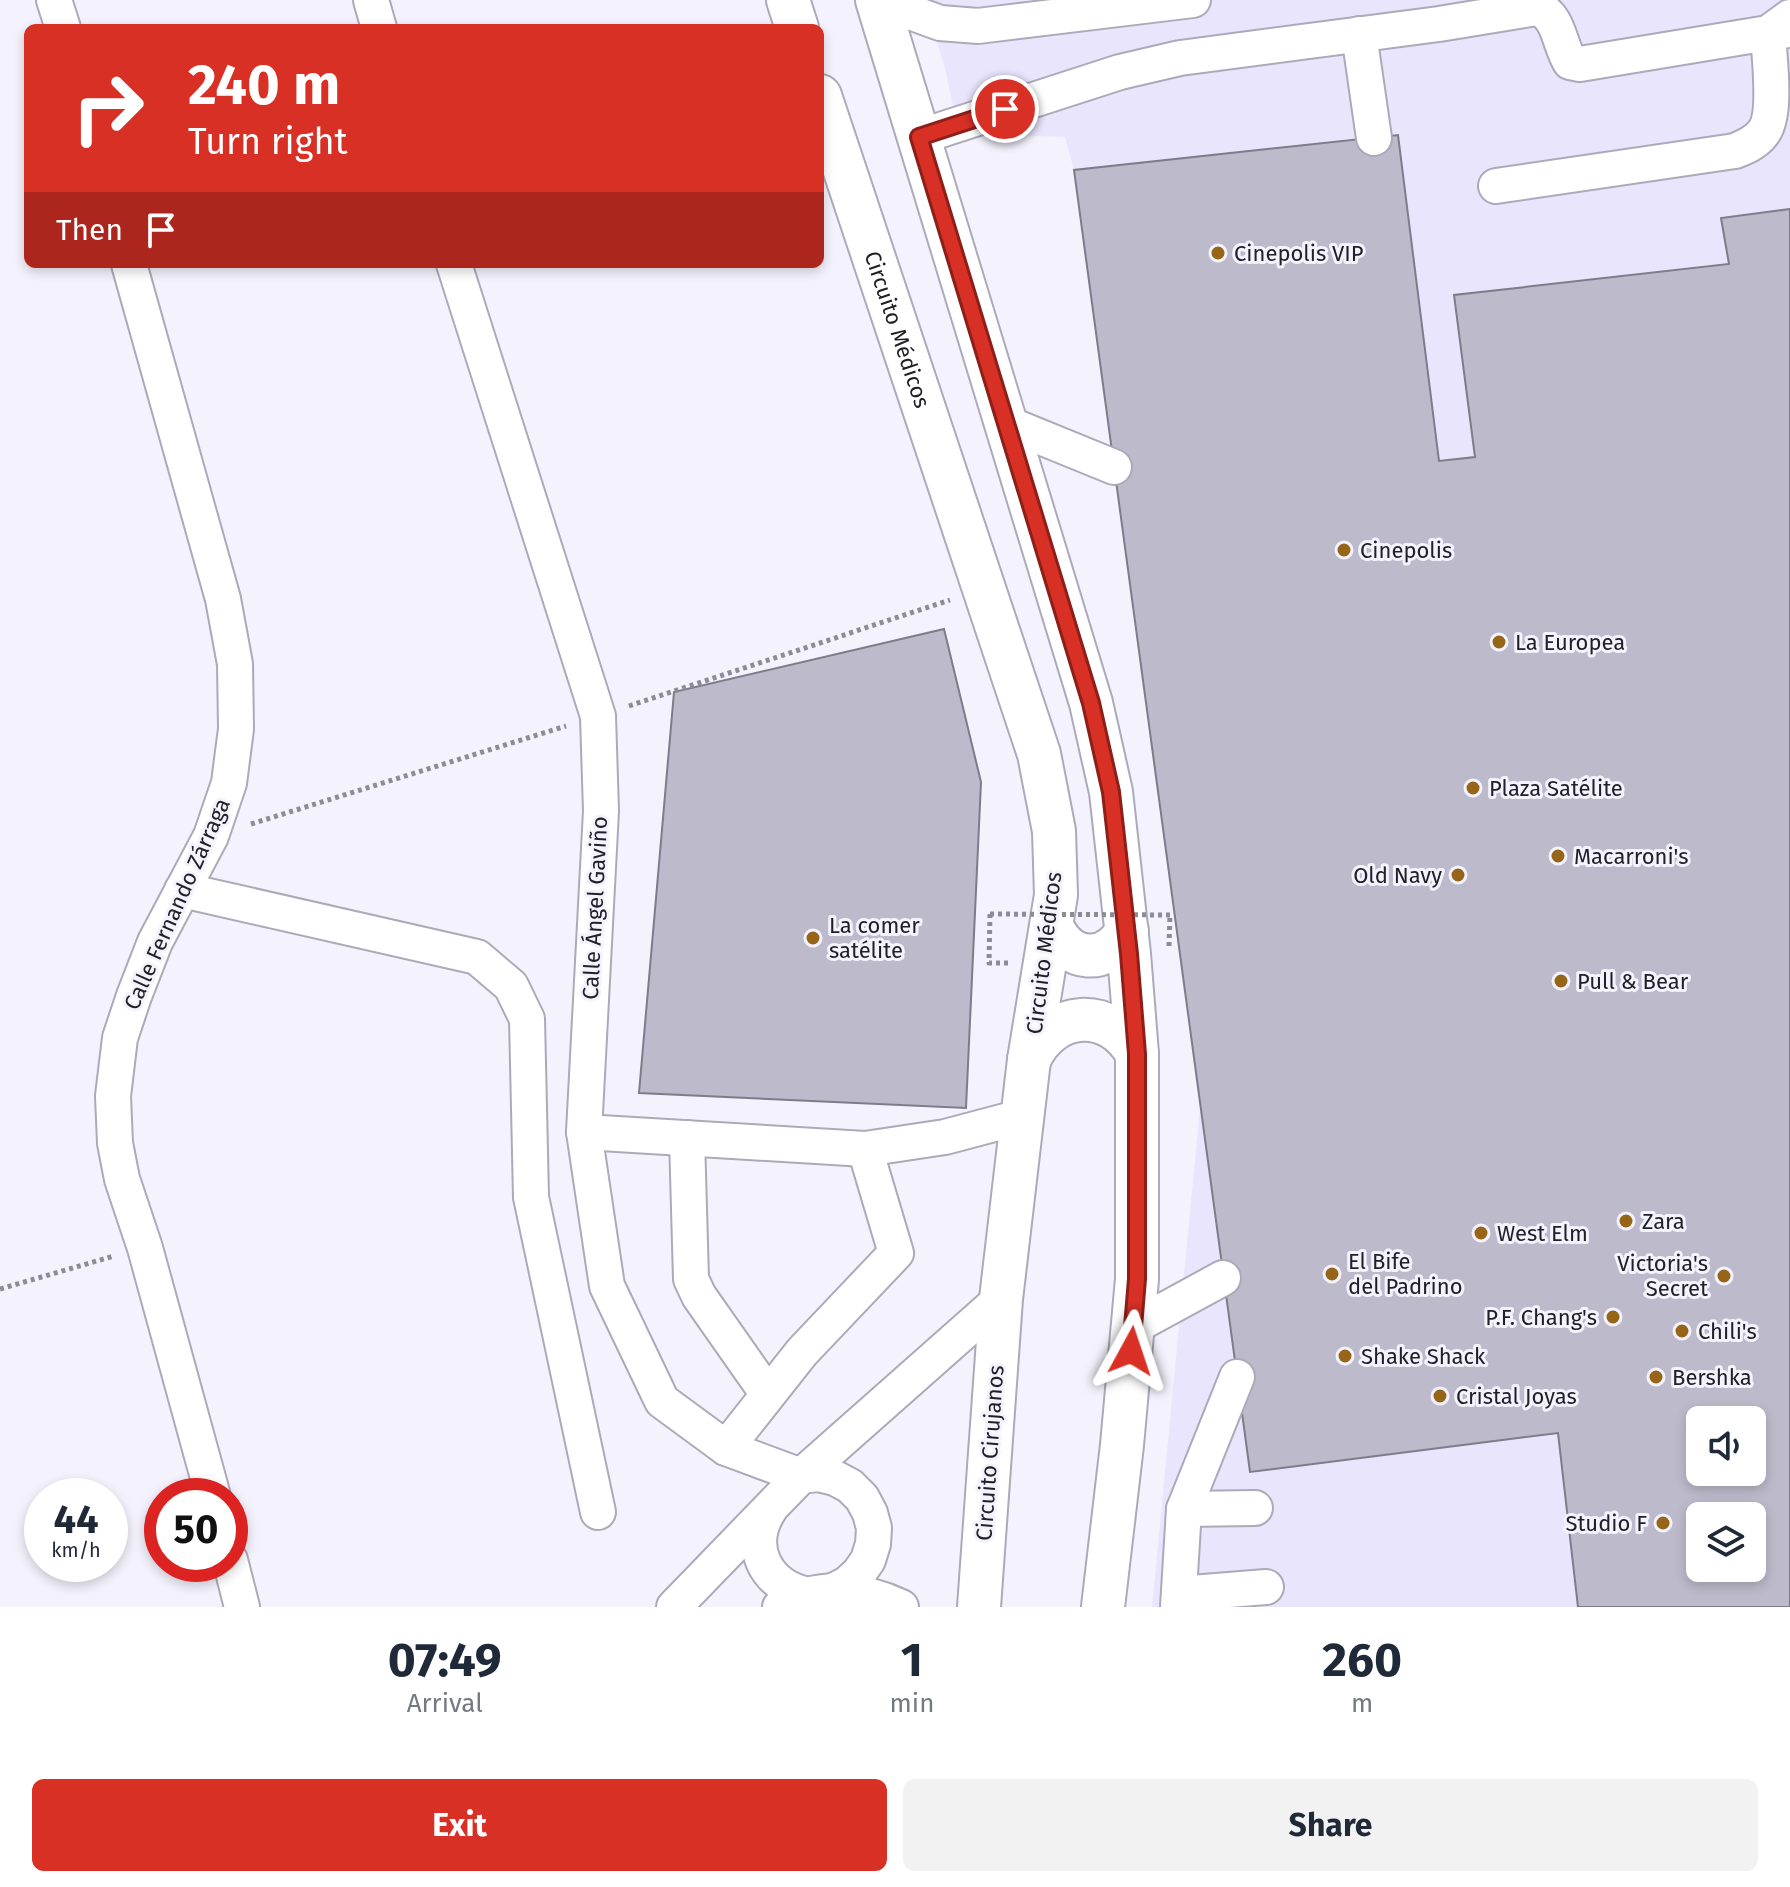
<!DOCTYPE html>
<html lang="en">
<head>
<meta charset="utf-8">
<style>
  :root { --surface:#fff; --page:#f2f2f3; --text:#1f2937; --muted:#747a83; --accent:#d93025 }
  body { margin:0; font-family:"Fira Sans",sans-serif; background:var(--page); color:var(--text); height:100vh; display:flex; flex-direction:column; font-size:30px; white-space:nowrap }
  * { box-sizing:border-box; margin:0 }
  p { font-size:26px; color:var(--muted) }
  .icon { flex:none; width:44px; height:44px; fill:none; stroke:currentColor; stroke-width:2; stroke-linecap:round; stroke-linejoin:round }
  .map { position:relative; height:1607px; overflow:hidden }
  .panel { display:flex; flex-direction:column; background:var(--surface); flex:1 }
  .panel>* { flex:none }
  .banner { position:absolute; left:24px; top:24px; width:800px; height:244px; border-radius:12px; box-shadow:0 4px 12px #0003; background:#d93025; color:#fff; overflow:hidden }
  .fabs { position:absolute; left:1686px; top:1406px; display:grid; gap:16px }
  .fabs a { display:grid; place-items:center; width:80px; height:80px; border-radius:12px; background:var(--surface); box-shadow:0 4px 12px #0003; font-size:40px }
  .speed { position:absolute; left:24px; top:1478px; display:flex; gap:16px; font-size:40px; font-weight:700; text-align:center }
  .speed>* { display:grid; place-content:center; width:104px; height:104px; border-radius:50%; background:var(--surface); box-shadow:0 4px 12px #0003; line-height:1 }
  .speed small { font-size:20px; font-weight:400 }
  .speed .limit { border:12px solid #d22; background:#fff; color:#111 }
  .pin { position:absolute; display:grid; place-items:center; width:68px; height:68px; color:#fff; margin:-34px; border:4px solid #fff; border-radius:50%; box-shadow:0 2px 8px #0007 }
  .me { position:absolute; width:88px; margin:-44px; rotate:5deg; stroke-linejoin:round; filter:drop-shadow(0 0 6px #0008) }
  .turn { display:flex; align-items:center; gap:28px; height:168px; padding:0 32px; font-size:36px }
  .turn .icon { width:104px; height:104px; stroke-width:2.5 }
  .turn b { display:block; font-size:56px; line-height:68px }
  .then { display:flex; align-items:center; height:76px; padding:0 32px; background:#0003; gap:16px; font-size:30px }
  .eta { display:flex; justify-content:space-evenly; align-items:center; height:136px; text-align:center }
  .eta b { font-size:48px; font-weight:700; line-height:56px }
  .button { display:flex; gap:16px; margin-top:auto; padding:16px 32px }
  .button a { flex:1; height:92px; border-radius:12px; background:var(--accent); color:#fff; font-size:32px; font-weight:700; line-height:92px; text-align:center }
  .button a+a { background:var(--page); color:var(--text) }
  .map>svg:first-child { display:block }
  .built { fill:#e9e5fd; fill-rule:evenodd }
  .building { fill:#bdbbcb; stroke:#7e7b8a; stroke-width:2; fill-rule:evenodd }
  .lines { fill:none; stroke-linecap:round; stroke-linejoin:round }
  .minor-casing { stroke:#acaab9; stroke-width:38 }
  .major-casing { stroke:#acaab9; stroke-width:46 }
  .path { stroke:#8d8c94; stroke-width:5; stroke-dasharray:4 4; stroke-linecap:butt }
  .minor { stroke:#fff; stroke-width:34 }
  .major { stroke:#fff; stroke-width:42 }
  .path-bridge { stroke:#8d8c94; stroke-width:5; stroke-dasharray:4 4; stroke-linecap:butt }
  .route-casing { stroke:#8d1f18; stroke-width:20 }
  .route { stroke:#d93025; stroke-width:14 }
  .poi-dot { fill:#966517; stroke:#f4f3fd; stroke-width:3 }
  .labels { text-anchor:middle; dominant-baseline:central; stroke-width:6; stroke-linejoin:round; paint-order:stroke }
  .poi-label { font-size:22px; fill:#212026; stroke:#f4f3fd; text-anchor:start }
  .street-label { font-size:22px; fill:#212026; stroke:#f4f3fd }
</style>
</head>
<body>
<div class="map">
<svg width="1790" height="1607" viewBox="0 0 1790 1607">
  <rect width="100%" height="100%" fill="#f4f3fd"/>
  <path class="built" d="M 923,0 L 1790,0 L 1790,1607 L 1152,1607 L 1200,1108 L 1074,170 L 1065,137 L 959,133 L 944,64 ZM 1700,1420 L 1752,1420 L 1752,1472 L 1700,1472 ZM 1700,1516 L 1752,1516 L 1752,1568 L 1700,1568 Z"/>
  <g class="building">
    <path d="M 1398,135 L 1439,461 L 1475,457 L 1454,295 L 1729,264 L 1721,218 L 1790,209 L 1790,1607 L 1578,1607 L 1558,1433 L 1250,1472 L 1074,170 ZM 1700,1420 L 1752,1420 L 1752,1472 L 1700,1472 ZM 1700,1516 L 1752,1516 L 1752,1568 L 1700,1568 Z"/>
    <polygon points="944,629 981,782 966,1108 639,1093 674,692"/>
  </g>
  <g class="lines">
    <defs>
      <g id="minor">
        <polyline points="54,0 63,28"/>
        <polyline points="371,0 379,28"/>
        <polyline points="877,0 940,23 978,26 1193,0"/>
        <polyline points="1359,34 1374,138"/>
        <path d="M 919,137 L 1120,72 L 1180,58 L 1439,24 L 1537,8 C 1559,15 1559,44 1570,62 L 1580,64 L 1768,33 L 1790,17"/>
        <path d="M 1496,186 L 1735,151 C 1745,147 1755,143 1762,134 C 1778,117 1769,57 1768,33 L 1789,30"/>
        <polyline points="129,264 223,599 235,664 236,729 229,783 211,836 155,942 134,996 120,1038 113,1096 115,1143 122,1179 145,1248 213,1496"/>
        <polyline points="454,264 598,716 601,811 584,1132 607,1286 662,1401 726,1448 801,1476 818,1474 835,1478 850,1486 862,1498 870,1513 874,1528 873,1544 868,1560 859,1573 847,1584 833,1591"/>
        <polyline points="1006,423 1114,467"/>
        <polyline points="182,890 477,957 511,986 527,1019 531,1197 598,1512"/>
        <polyline points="584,1132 865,1149 945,1137 1024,1116"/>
        <polyline points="687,1138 691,1279 699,1296 767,1393"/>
        <polyline points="1133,1327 1223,1278"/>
        <polyline points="726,1448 802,1352 896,1253 865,1149"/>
        <path d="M 770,1509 C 745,1547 766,1586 808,1595"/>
        <polyline points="1184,1509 1255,1508"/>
        <polyline points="230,1560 242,1607"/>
        <polyline points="1179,1594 1266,1587"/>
        <polyline points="674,1607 801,1476 1001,1299"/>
        <path d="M 780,1607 C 818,1583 863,1589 901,1607"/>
        <polyline points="1178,1607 1184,1509 1237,1377"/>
      </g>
      <g id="major">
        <polyline points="788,0 797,28"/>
        <polyline points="877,0 1091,703 1111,792 1129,954 1137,1054 1137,1279 1122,1445 1103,1607"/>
        <path id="s1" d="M 820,96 L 1039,754 L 1054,831 L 1056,895 L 1029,1060 L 1001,1299 L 979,1607"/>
        <path d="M 1052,926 C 1068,963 1106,966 1127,931"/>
        <path d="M 1029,1060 C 1051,1010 1110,1005 1137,1054"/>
      </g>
    </defs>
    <use href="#minor" class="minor-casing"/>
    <use href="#major" class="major-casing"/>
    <g class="path">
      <polyline points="629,706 950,600"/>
      <polyline points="251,824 566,726"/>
      <polyline points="990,914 989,963 1009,963"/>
      <polyline points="1169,946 1170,915"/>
      <polyline points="0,1289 114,1256"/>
    </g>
    <use href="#minor" class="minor"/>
    <use href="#major" class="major"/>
    <polyline class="path-bridge" points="990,914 1170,915"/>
  </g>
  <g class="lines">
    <defs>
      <polyline id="route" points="1005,109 919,137 1091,703 1111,792 1129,954 1137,1054 1137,1279 1131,1351"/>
    </defs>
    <use href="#route" class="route-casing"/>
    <use href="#route" class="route"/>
  </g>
  <g class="poi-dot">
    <circle cx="1218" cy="253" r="8"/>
    <circle cx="1344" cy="550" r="8"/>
    <circle cx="1499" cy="642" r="8"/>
    <circle cx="1473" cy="788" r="8"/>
    <circle cx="1558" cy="856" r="8"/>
    <circle cx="1458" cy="875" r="8"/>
    <circle cx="813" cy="938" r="8"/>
    <circle cx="1561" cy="981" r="8"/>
    <circle cx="1626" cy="1221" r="8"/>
    <circle cx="1481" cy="1233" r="8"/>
    <circle cx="1332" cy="1274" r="8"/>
    <circle cx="1724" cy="1276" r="8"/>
    <circle cx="1613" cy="1317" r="8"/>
    <circle cx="1682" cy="1331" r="8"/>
    <circle cx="1345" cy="1356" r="8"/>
    <circle cx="1656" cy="1377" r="8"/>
    <circle cx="1440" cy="1396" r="8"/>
    <circle cx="1663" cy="1523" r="8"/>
  </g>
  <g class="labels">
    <g class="poi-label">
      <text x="1234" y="253">Cinepolis VIP</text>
      <text x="1360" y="550">Cinepolis</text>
      <text x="1515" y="642">La Europea</text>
      <text x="1489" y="788">Plaza Satélite</text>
      <text x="1574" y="856">Macarroni's</text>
      <text x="1442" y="875" text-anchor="end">Old Navy</text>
      <text x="829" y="925">La comer<tspan x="829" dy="25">satélite</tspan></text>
      <text x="1577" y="981">Pull &amp; Bear</text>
      <text x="1642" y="1221">Zara</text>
      <text x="1497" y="1233">West Elm</text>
      <text x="1348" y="1261">El Bife<tspan x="1348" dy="25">del Padrino</tspan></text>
      <text x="1708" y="1263" text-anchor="end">Victoria's<tspan x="1708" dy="25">Secret</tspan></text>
      <text x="1597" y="1317" text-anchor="end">P.F. Chang's</text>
      <text x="1698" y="1331">Chili's</text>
      <text x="1361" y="1356">Shake Shack</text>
      <text x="1672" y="1377">Bershka</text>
      <text x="1456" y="1396">Cristal Joyas</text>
      <text x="1647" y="1523" text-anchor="end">Studio F</text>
    </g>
    <g class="street-label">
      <text stroke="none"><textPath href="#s1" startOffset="246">Circuito Médicos</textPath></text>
      <text transform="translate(177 904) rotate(-66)">Calle Fernando Zárraga</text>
      <text transform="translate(595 908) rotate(-87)">Calle Ángel Gaviño</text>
      <text transform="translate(1044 953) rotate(-83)">Circuito Médicos</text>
      <text transform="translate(990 1453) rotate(-86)">Circuito Cirujanos</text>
    </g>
  </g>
</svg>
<div class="fabs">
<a><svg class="icon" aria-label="sound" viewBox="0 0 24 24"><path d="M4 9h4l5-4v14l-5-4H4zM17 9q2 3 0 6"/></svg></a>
<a><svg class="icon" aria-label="layers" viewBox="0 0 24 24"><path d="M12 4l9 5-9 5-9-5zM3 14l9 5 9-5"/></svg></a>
</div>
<div class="speed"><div>44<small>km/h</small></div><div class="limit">50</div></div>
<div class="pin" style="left:1005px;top:109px;background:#d93025"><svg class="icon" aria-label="arrive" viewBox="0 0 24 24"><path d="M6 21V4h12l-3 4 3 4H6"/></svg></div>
<svg class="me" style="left:1131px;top:1351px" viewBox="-20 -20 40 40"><path d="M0-17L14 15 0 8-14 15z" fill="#d93025" stroke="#fff" stroke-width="4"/></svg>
<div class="banner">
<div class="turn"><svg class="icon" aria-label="right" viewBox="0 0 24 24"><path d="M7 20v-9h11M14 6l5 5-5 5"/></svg><div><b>240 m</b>Turn right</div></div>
<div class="then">Then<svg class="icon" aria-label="arrive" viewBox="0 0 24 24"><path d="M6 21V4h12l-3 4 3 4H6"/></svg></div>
</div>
</div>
<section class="panel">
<div class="eta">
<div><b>07:49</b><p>Arrival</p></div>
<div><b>1</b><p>min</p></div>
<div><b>260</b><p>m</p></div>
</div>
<div class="button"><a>Exit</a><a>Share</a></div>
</section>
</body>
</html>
